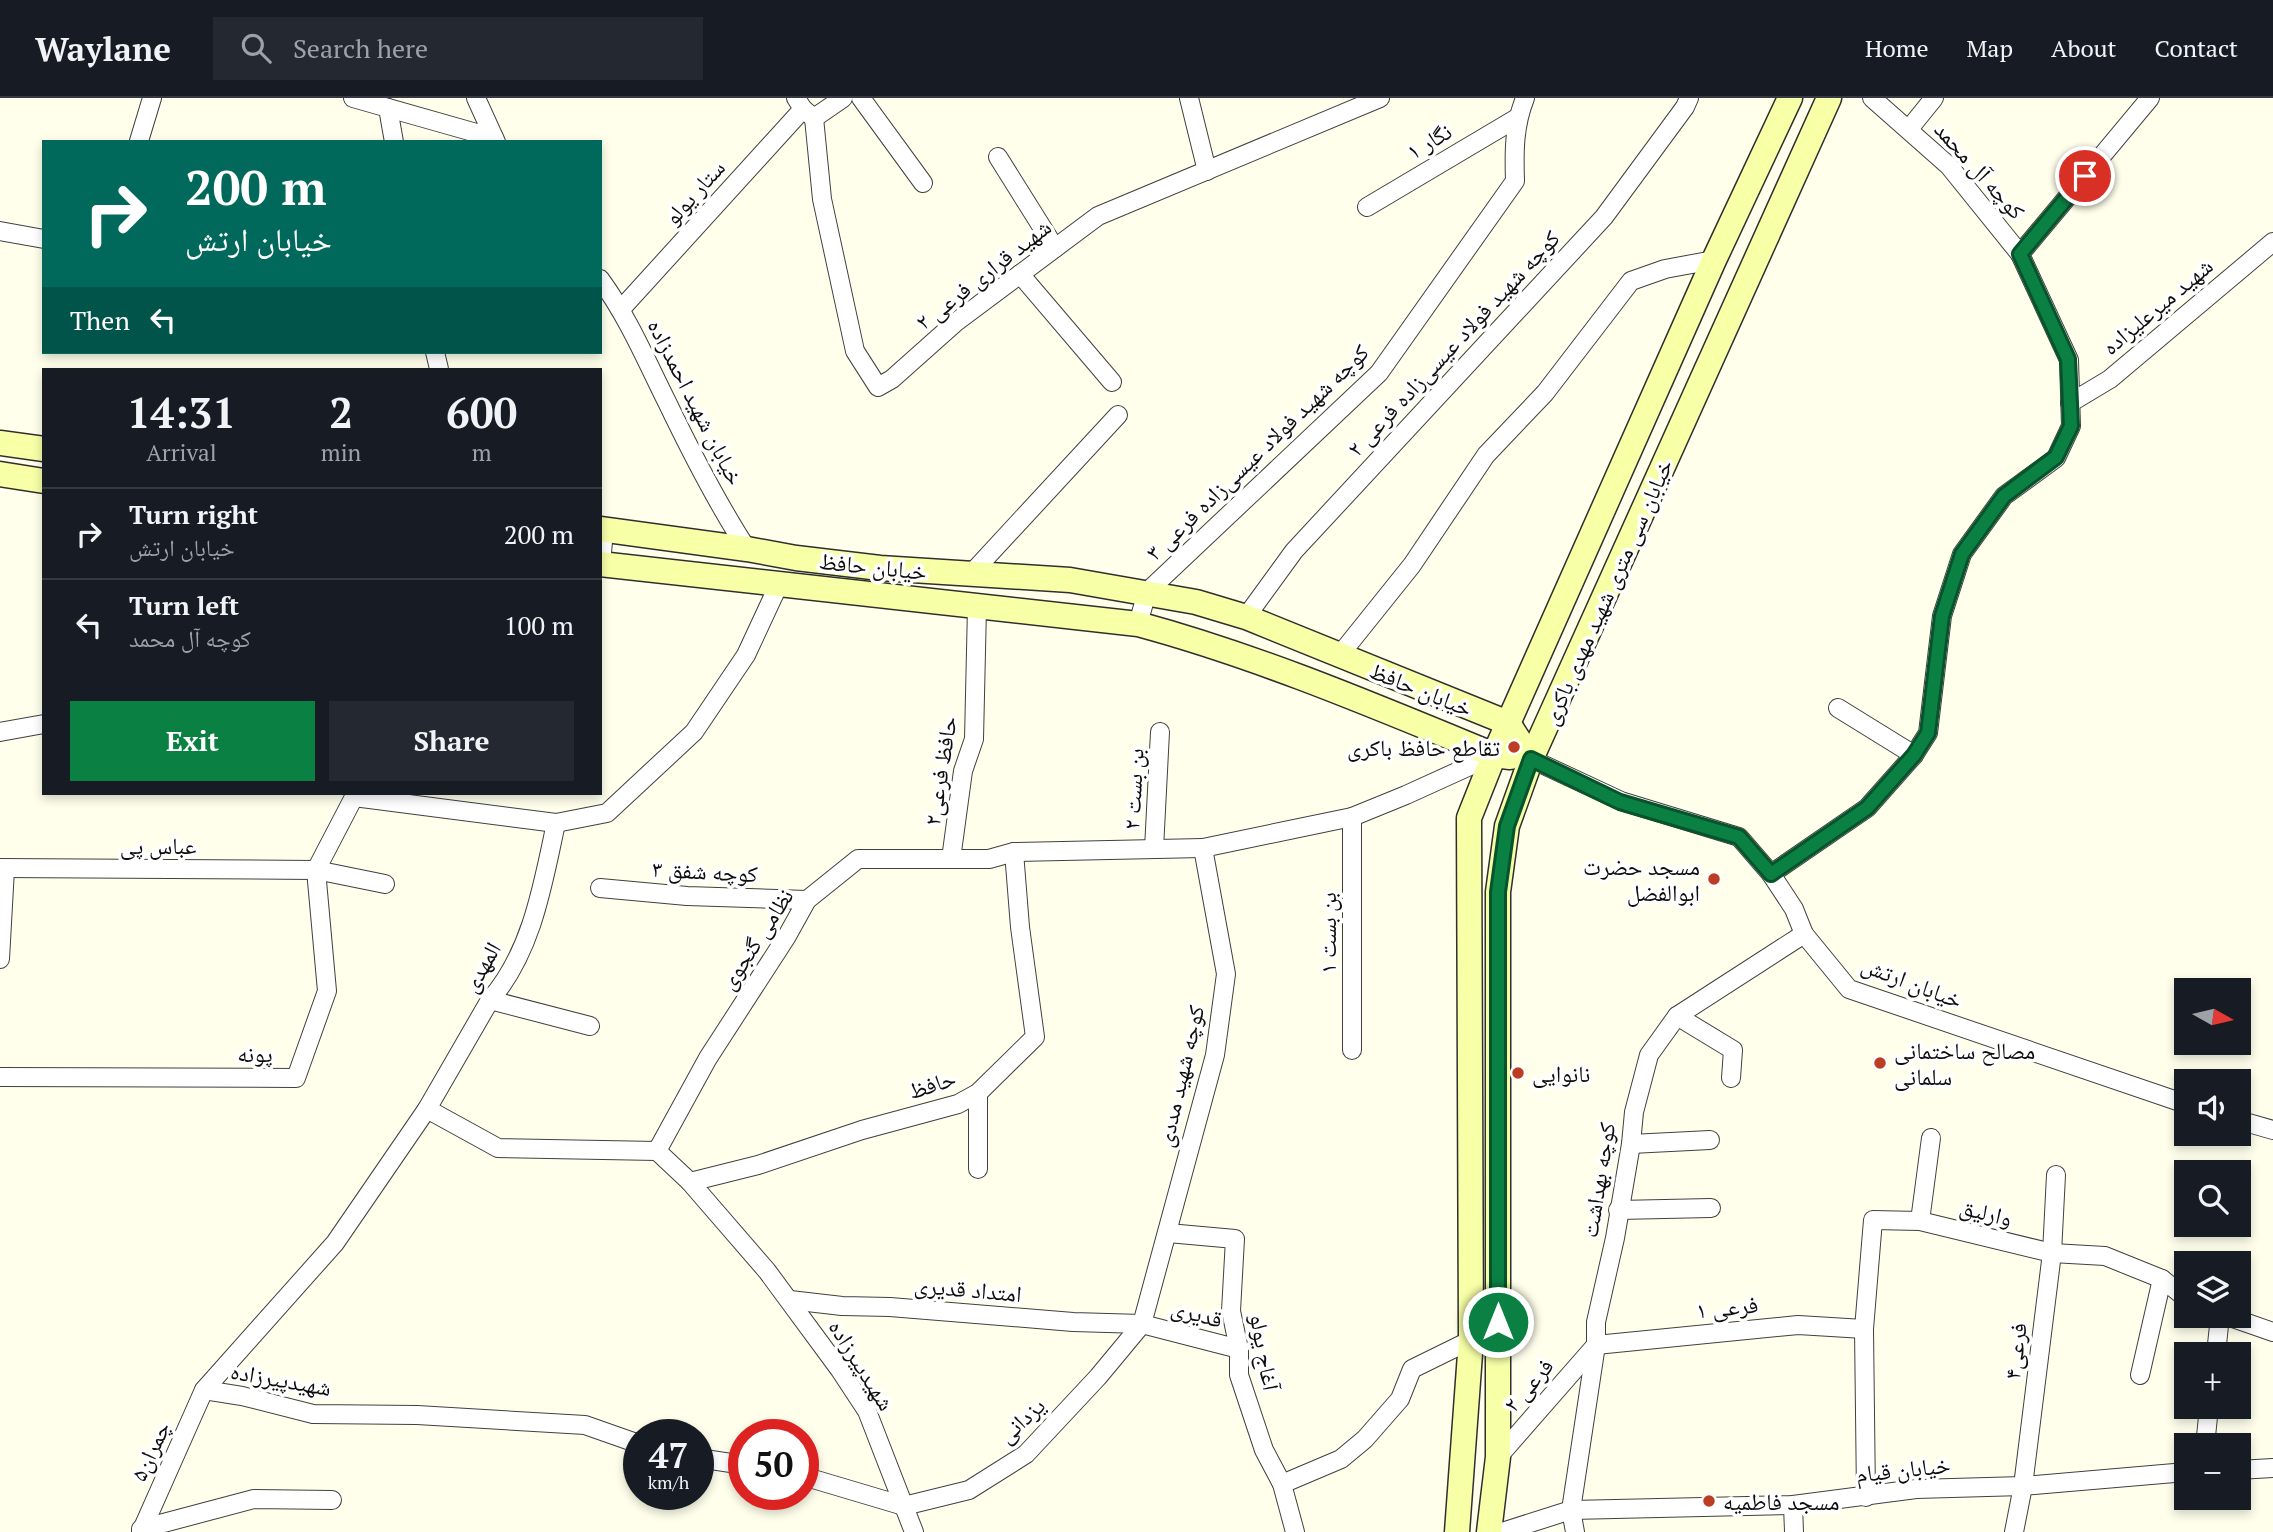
<!DOCTYPE html>
<html lang="en">
<head>
<meta charset="utf-8">
<style>
  :root { --surface:#171b24; --page:#242831; --text:#f1f3f6; --muted:#9ea1a6; --line:#363941; --accent:#0b8043 }
  body { margin:0; font-family:"PT Serif","Noto Naskh Arabic",serif; background:var(--page); color:var(--text); height:100vh; display:flex; flex-direction:column; font-size:26px; white-space:nowrap }
  * { box-sizing:border-box; margin:0 }
  p { font-size:23px; color:var(--muted) }
  .icon { flex:none; width:38px; height:38px; fill:none; stroke:currentColor; stroke-width:2; stroke-linecap:round; stroke-linejoin:round }
  .map { position:relative; flex:1; overflow:hidden }
  .panel { position:absolute; left:42px; top:270px; width:560px; height:427px; display:flex; flex-direction:column; background:var(--surface); border-radius:0px; box-shadow:0 4px 10px #0003 }
  .panel>* { flex:none }
  .guide { position:absolute; left:42px; top:42px; width:560px; height:214px; border-radius:0px; box-shadow:0 4px 10px #0003; background:#00695c; color:#fff; overflow:hidden }
  .needle { width:46px; rotate:98deg }
  .buttons { position:absolute; left:2174px; top:880px; display:grid; gap:14px }
  .buttons a { display:grid; place-items:center; width:77px; height:77px; border-radius:0px; background:var(--surface); box-shadow:0 4px 10px #0003; font-size:35px }
  .speed { position:absolute; left:623px; top:1321px; display:flex; gap:14px; font-size:35px; font-weight:700; text-align:center }
  .speed>* { display:grid; place-content:center; width:91px; height:91px; border-radius:50%; background:var(--surface); box-shadow:0 4px 10px #0003; line-height:1 }
  .speed small { font-size:18px; font-weight:400 }
  .speed .limit { border:10px solid #d22; background:#fff; color:#111 }
  .pin { position:absolute; display:grid; place-items:center; width:60px; height:60px; color:#fff; margin:-30px; border:4px solid #fff; border-radius:50%; box-shadow:0 2px 7px #0007 }
  .me { position:absolute; width:77px; margin:-38px; rotate:0deg; stroke-linejoin:round; filter:drop-shadow(0 0 5px #0008) }
  .turn { display:flex; align-items:center; gap:24px; height:147px; padding:0 28px; font-size:32px }
  .turn .icon { width:91px; height:91px; stroke-width:2.5 }
  .turn b { display:block; font-size:49px; line-height:60px }
  .then { display:flex; align-items:center; height:66px; padding:0 28px; background:#0003; gap:14px; font-size:26px }
  .eta { display:flex; justify-content:space-evenly; align-items:center; height:119px; text-align:center }
  .eta b { font-size:42px; font-weight:700; line-height:49px }
  .action { display:flex; gap:14px; margin-top:auto; padding:14px 28px }
  .action a { flex:1; height:80px; border-radius:0px; background:var(--accent); color:#fff; font-size:28px; font-weight:700; line-height:80px; text-align:center }
  .action a+a { background:var(--page); color:var(--text) }
  ul { padding:0; list-style:none }
  li { display:flex; align-items:center; gap:21px; height:91px; padding:0 28px; border-top:2px solid var(--line) }
  li div { flex:1 }
  li b { display:block; font-size:26px }
  li em { font-style:normal }
  header { display:flex; align-items:center; gap:42px; box-sizing:border-box; height:98px; padding:0 35px; background:var(--surface); border-bottom:2px solid var(--line) }
  header strong { font-size:33px }
  nav { display:flex; gap:38px; margin-inline-start:auto; font-size:24px }
  .search { width:490px; height:63px; background:var(--page); display:flex; align-items:center; gap:18px; box-sizing:border-box; padding:0 24px; border-radius:0px; color:var(--muted); font-size:26px }
  .map>svg:first-child { display:block }
  .lines { fill:none; stroke-linecap:round; stroke-linejoin:round }
  .street-casing { stroke:#404040; stroke-width:20 }
  .secondary-casing { stroke:#2f2f2f; stroke-width:27 }
  .street { stroke:#fff; stroke-width:18 }
  .secondary { stroke:#f7ffa7; stroke-width:24 }
  .route-casing { stroke:#07532c; stroke-width:18 }
  .route { stroke:#0b8043; stroke-width:12 }
  .poi-dot { fill:#bd3c24; stroke:#fff; stroke-width:2.5 }
  .labels { text-anchor:middle; dominant-baseline:central; stroke-width:7; stroke-linejoin:round; paint-order:stroke }
  .street-label { font-size:23px; fill:#0d0d0d; stroke:#fff }
  .poi-label { font-size:23px; fill:#0d0d0d; stroke:#fff; text-anchor:start }
</style>
</head>
<body>
<header>
<strong>Waylane</strong>
<div class="search"><svg class="icon" aria-label="search" viewBox="0 0 24 24"><circle cx="10" cy="10" r="6"/><path d="M15 15l6 6"/></svg>Search here</div>
<nav><a>Home</a><a>Map</a><a>About</a><a>Contact</a></nav>
</header>
<div class="map">
<svg width="2273" height="1434" viewBox="0 0 2273 1434">
  <rect width="100%" height="100%" fill="#ffffec"/>
  <g class="lines">
    <defs>
      <g id="street">
        <polyline points="353,0 494,40"/>
        <polyline points="476,0 496,44"/>
        <polyline points="796,0 803,11 814,20 843,0"/>
        <polyline points="861,0 923,85"/>
        <polyline points="1189,0 1207,73"/>
        <polyline points="388,10 394,44"/>
        <polyline points="814,20 822,101 855,253 878,289 892,281 956,224 1098,118 1380,0"/>
        <polyline points="1909,31 1934,0"/>
        <polyline points="139,43 152,0"/>
        <polyline points="998,59 1055,150"/>
        <polyline points="1367,109 1517,20"/>
        <polyline points="0,133 44,141"/>
        <polyline points="2020,156 2150,0"/>
        <polyline points="1020,176 1112,284"/>
        <path d="M 600,181 C 628,219 646,262 667,304 C 691,354 717,405 747,451"/>
        <polyline points="622,210 803,11"/>
        <polyline points="435,254 439,271"/>
        <polyline points="2070,305 2110,281 2273,144"/>
        <polyline points="601,466 604,432"/>
        <polyline points="970,477 1118,317"/>
        <polyline points="1246,519 1294,453 1604,119 1685,9 1689,0"/>
        <path d="M 1138,526 L 1147,494 L 1379,275 L 1515,83 C 1514,53 1514,28 1525,0"/>
        <polyline points="1339,558 1412,467 1486,357 1545,295 1631,183 1665,171 1714,162"/>
        <polyline points="1838,610 1914,657"/>
        <polyline points="0,634 44,626"/>
        <polyline points="1531,661 1621,703 1739,739 1771,776 1794,811 1804,836 1849,891 2186,1006"/>
        <polyline points="355,695 354,699 556,725 607,715 694,634 746,557 779,486"/>
        <polyline points="1154,751 1160,634"/>
        <polyline points="951,761 963,673 974,641 977,509"/>
        <polyline points="0,770 316,772 385,786"/>
        <polyline points="316,772 354,699"/>
        <polyline points="1771,776 1867,710 1914,657 1928,635 1942,518 1962,456 2004,398 2056,360 2071,328 2069,262 2020,156 1949,68 1872,0"/>
        <polyline points="600,790 687,798 807,802"/>
        <polyline points="0,861 5,771"/>
        <polyline points="490,902 590,928"/>
        <polyline points="1677,918 1733,952 1731,980"/>
        <polyline points="1352,952 1352,719"/>
        <polyline points="0,979 296,980 327,893 316,772"/>
        <polyline points="978,995 978,1071"/>
        <polyline points="427,1011 498,1050 657,1053 708,960 787,838 807,802 858,761 989,761 1014,754 1203,750"/>
        <polyline points="2238,1022 2273,1032"/>
        <polyline points="1631,1046 1710,1042"/>
        <polyline points="657,1053 690,1084 758,1067 862,1032 958,1006 978,995 1035,939 1020,829 1014,754"/>
        <polyline points="690,1084 767,1173 840,1272 867,1313 914,1434"/>
        <polyline points="1618,1112 1711,1110"/>
        <polyline points="1920,1123 1931,1040"/>
        <polyline points="1168,1135 1235,1141 1231,1213 1239,1251 1239,1277 1264,1352 1282,1386 1295,1434"/>
        <polyline points="790,1202 842,1208 890,1209 1073,1224 1142,1226 1239,1251"/>
        <polyline points="2227,1218 2273,1234"/>
        <polyline points="2216,1256 2220,1218"/>
        <polyline points="2140,1277 2162,1181"/>
        <polyline points="204,1292 242,1298 313,1316 417,1317 585,1327 639,1346"/>
        <polyline points="2205,1348 2209,1309"/>
        <polyline points="1498,1359 1596,1247 1798,1227 1864,1231"/>
        <polyline points="698,1360 744,1367"/>
        <polyline points="2238,1372 2273,1370"/>
        <polyline points="803,1378 904,1408"/>
        <polyline points="1282,1386 1341,1361 1365,1341 1400,1301 1412,1271 1471,1242"/>
        <polyline points="1866,1399 1864,1231 1873,1122 1920,1123 2052,1155 2105,1158 2162,1181 2186,1200"/>
        <polyline points="1793,1407 1794,1434"/>
        <polyline points="904,1408 969,1392 1026,1356 1098,1279 1142,1226 1215,957 1226,876 1203,750 1352,719 1406,697 1494,657"/>
        <polyline points="141,1431 254,1401 332,1402"/>
        <path d="M 141,1434 L 204,1292 L 335,1145 L 427,1011 L 490,902 C 532,854 543,786 556,725"/>
        <polyline points="1502,1434 1571,1412 1793,1407 1916,1391 2023,1388 2186,1374"/>
        <polyline points="1575,1434 1571,1412 1596,1247 1596,1224 1615,1140 1631,1046 1634,1014 1649,957 1677,918 1804,836"/>
        <polyline points="2014,1434 2023,1388 2052,1155 2056,1077"/>
      </g>
      <g id="secondary">
        <polyline points="0,345 44,351"/>
        <polyline points="0,376 44,383"/>
        <polyline points="600,431 747,451 796,460 880,470 1070,482 1196,504 1246,519 1508,625 1531,661"/>
        <path d="M 600,466 L 1138,526 C 1260,559 1377,609 1494,657 L 1510,659"/>
        <polyline points="1457,1434 1471,1242 1469,720 1494,657 1714,162 1790,0"/>
        <polyline points="1489,1434 1498,1359 1498,794 1507,728 1531,661 1829,0"/>
      </g>
    </defs>
    <use href="#street" class="street-casing"/>
    <use href="#secondary" class="secondary-casing"/>
    <use href="#street" class="street"/>
    <use href="#secondary" class="secondary"/>
  </g>
  <g class="lines">
    <defs>
      <polyline id="route" points="1498,1224 1498,794 1507,728 1531,661 1620,704 1739,739 1771,776 1867,710 1914,657 1928,635 1942,518 1962,456 2004,398 2056,359 2071,328 2068,261 2020,156 2085,78"/>
    </defs>
    <use href="#route" class="route-casing"/>
    <use href="#route" class="route"/>
  </g>
  <g class="poi-dot">
    <circle cx="1514" cy="649" r="7"/>
    <circle cx="1714" cy="781" r="7"/>
    <circle cx="1880" cy="965" r="7"/>
    <circle cx="1518" cy="975" r="7"/>
    <circle cx="1709" cy="1403" r="7"/>
  </g>
  <g class="labels">
    <g class="street-label">
      <text transform="translate(1429 43) rotate(-31)">نگار ۱</text>
      <text transform="translate(1980 72) rotate(48)">کوچه آل محمد</text>
      <text transform="translate(694 94) rotate(-48)">ستار یولو</text>
      <text transform="translate(983 176) rotate(-38)">شهید قراری فرعی ۲</text>
      <text transform="translate(2157 208) rotate(-40)">شهید میرعلیزاده</text>
      <text transform="translate(1453 245) rotate(-47)">کوچه شهید فولاد عیسی‌زاده فرعی ۲</text>
      <text transform="translate(696 304) rotate(63)">خیابان شهید احمدزاده</text>
      <text transform="translate(1257 354) rotate(-44)">کوچه شهید فولاد عیسی‌زاده فرعی ۳</text>
      <text transform="translate(873 468) rotate(6)">خیابان حافظ</text>
      <text transform="translate(1607 494) rotate(-66)">خیابان سی متری شهید مهدی باکری</text>
      <text transform="translate(1421 591) rotate(22)">خیابان حافظ</text>
      <text transform="translate(940 673) rotate(-81)">حافظ فرعی۲</text>
      <text transform="translate(1133 691) rotate(-87)">بن بست ۲</text>
      <text x="158" y="747">عباس پی</text>
      <text transform="translate(705 773) rotate(3)">کوچه شفق ۳</text>
      <text transform="translate(1327 835) rotate(-90)">بن بست ۱</text>
      <text transform="translate(756 841) rotate(-57)">نظامی گنجوی</text>
      <text transform="translate(481 869) rotate(-60)">المهدی</text>
      <text transform="translate(1912 884) rotate(21)">خیابان ارتش</text>
      <text x="255" y="955">پونه</text>
      <text transform="translate(1180 978) rotate(-77)">کوچه شهید مددی</text>
      <text transform="translate(932 986) rotate(-18)">حافظ</text>
      <text transform="translate(1598 1082) rotate(-81)">کوچه بهداشت</text>
      <text transform="translate(1986 1114) rotate(14)">وارلیق</text>
      <text transform="translate(968 1191) rotate(5)">امتداد قدیری</text>
      <text transform="translate(1727 1209) rotate(-6)">فرعی ۱</text>
      <text transform="translate(1197 1215) rotate(15)">قدیری</text>
      <text transform="translate(2015 1253) rotate(-83)">فرعی۴</text>
      <text transform="translate(1265 1254) rotate(80)">آغاج یولو</text>
      <text transform="translate(862 1267) rotate(58)">شهیدپیرزاده</text>
      <text transform="translate(281 1281) rotate(10)">شهیدپیرزاده</text>
      <text transform="translate(1528 1287) rotate(-49)">فرعی ۲</text>
      <text transform="translate(1021 1322) rotate(-43)">یزدانی</text>
      <text transform="translate(150 1353) rotate(-65)">چمران۵</text>
      <text transform="translate(1903 1371) rotate(-6)">خیابان قیام</text>
    </g>
    <g class="poi-label">
      <text x="1500" y="649" text-anchor="end">تقاطع حافظ باکری</text>
      <text x="1700" y="768" text-anchor="end">مسجد حضرت<tspan x="1700" dy="26">ابوالفضل</tspan></text>
      <text x="1894" y="952">مصالح ساختمانی<tspan x="1894" dy="26">سلمانی</tspan></text>
      <text x="1532" y="975">نانوایی</text>
      <text x="1723" y="1403">مسجد فاطمیه</text>
    </g>
  </g>
</svg>
<div class="buttons">
<a><svg class="needle" viewBox="-14 -14 28 28"><path d="M0-13l5 13h-10z" fill="#e53935"/><path d="M0 13l5-13h-10z" fill="#9ea1a6"/></svg></a>
<a><svg class="icon" aria-label="sound" viewBox="0 0 24 24"><path d="M4 9h4l5-4v14l-5-4H4zM17 9q2 3 0 6"/></svg></a>
<a><svg class="icon" aria-label="search" viewBox="0 0 24 24"><circle cx="10" cy="10" r="6"/><path d="M15 15l6 6"/></svg></a>
<a><svg class="icon" aria-label="layers" viewBox="0 0 24 24"><path d="M12 4l9 5-9 5-9-5zM3 14l9 5 9-5"/></svg></a>
<a>+</a>
<a>−</a>
</div>
<div class="speed"><div>47<small>km/h</small></div><div class="limit">50</div></div>
<div class="pin" style="left:2085px;top:78px;background:#d93025"><svg class="icon" aria-label="arrive" viewBox="0 0 24 24"><path d="M6 21V4h12l-3 4 3 4H6"/></svg></div>
<svg class="me" style="left:1498px;top:1224px" viewBox="-20 -20 40 40"><circle r="17" fill="#0b8043" stroke="#fff" stroke-width="3"/><path d="M0-11L8 9 0 5-8 9z" fill="#fff"/></svg>
<div class="guide">
<div class="turn"><svg class="icon" aria-label="right" viewBox="0 0 24 24"><path d="M7 20v-9h11M14 6l5 5-5 5"/></svg><div><b>200 m</b>خیابان ارتش</div></div>
<div class="then">Then<svg class="icon" aria-label="left" viewBox="0 0 24 24"><path d="M17 20v-9H6M10 6l-5 5 5 5"/></svg></div>
</div>
<section class="panel">
<div class="eta">
<div><b>14:31</b><p>Arrival</p></div>
<div><b>2</b><p>min</p></div>
<div><b>600</b><p>m</p></div>
</div>
<ul>
<li><svg class="icon" aria-label="right" viewBox="0 0 24 24"><path d="M7 20v-9h11M14 6l5 5-5 5"/></svg><div><b>Turn right</b><p>خیابان ارتش</p></div><em>200 m</em></li>
<li><svg class="icon" aria-label="left" viewBox="0 0 24 24"><path d="M17 20v-9H6M10 6l-5 5 5 5"/></svg><div><b>Turn left</b><p>کوچه آل محمد</p></div><em>100 m</em></li>
</ul>
<div class="action"><a>Exit</a><a>Share</a></div>
</section>
</div>
</body>
</html>
